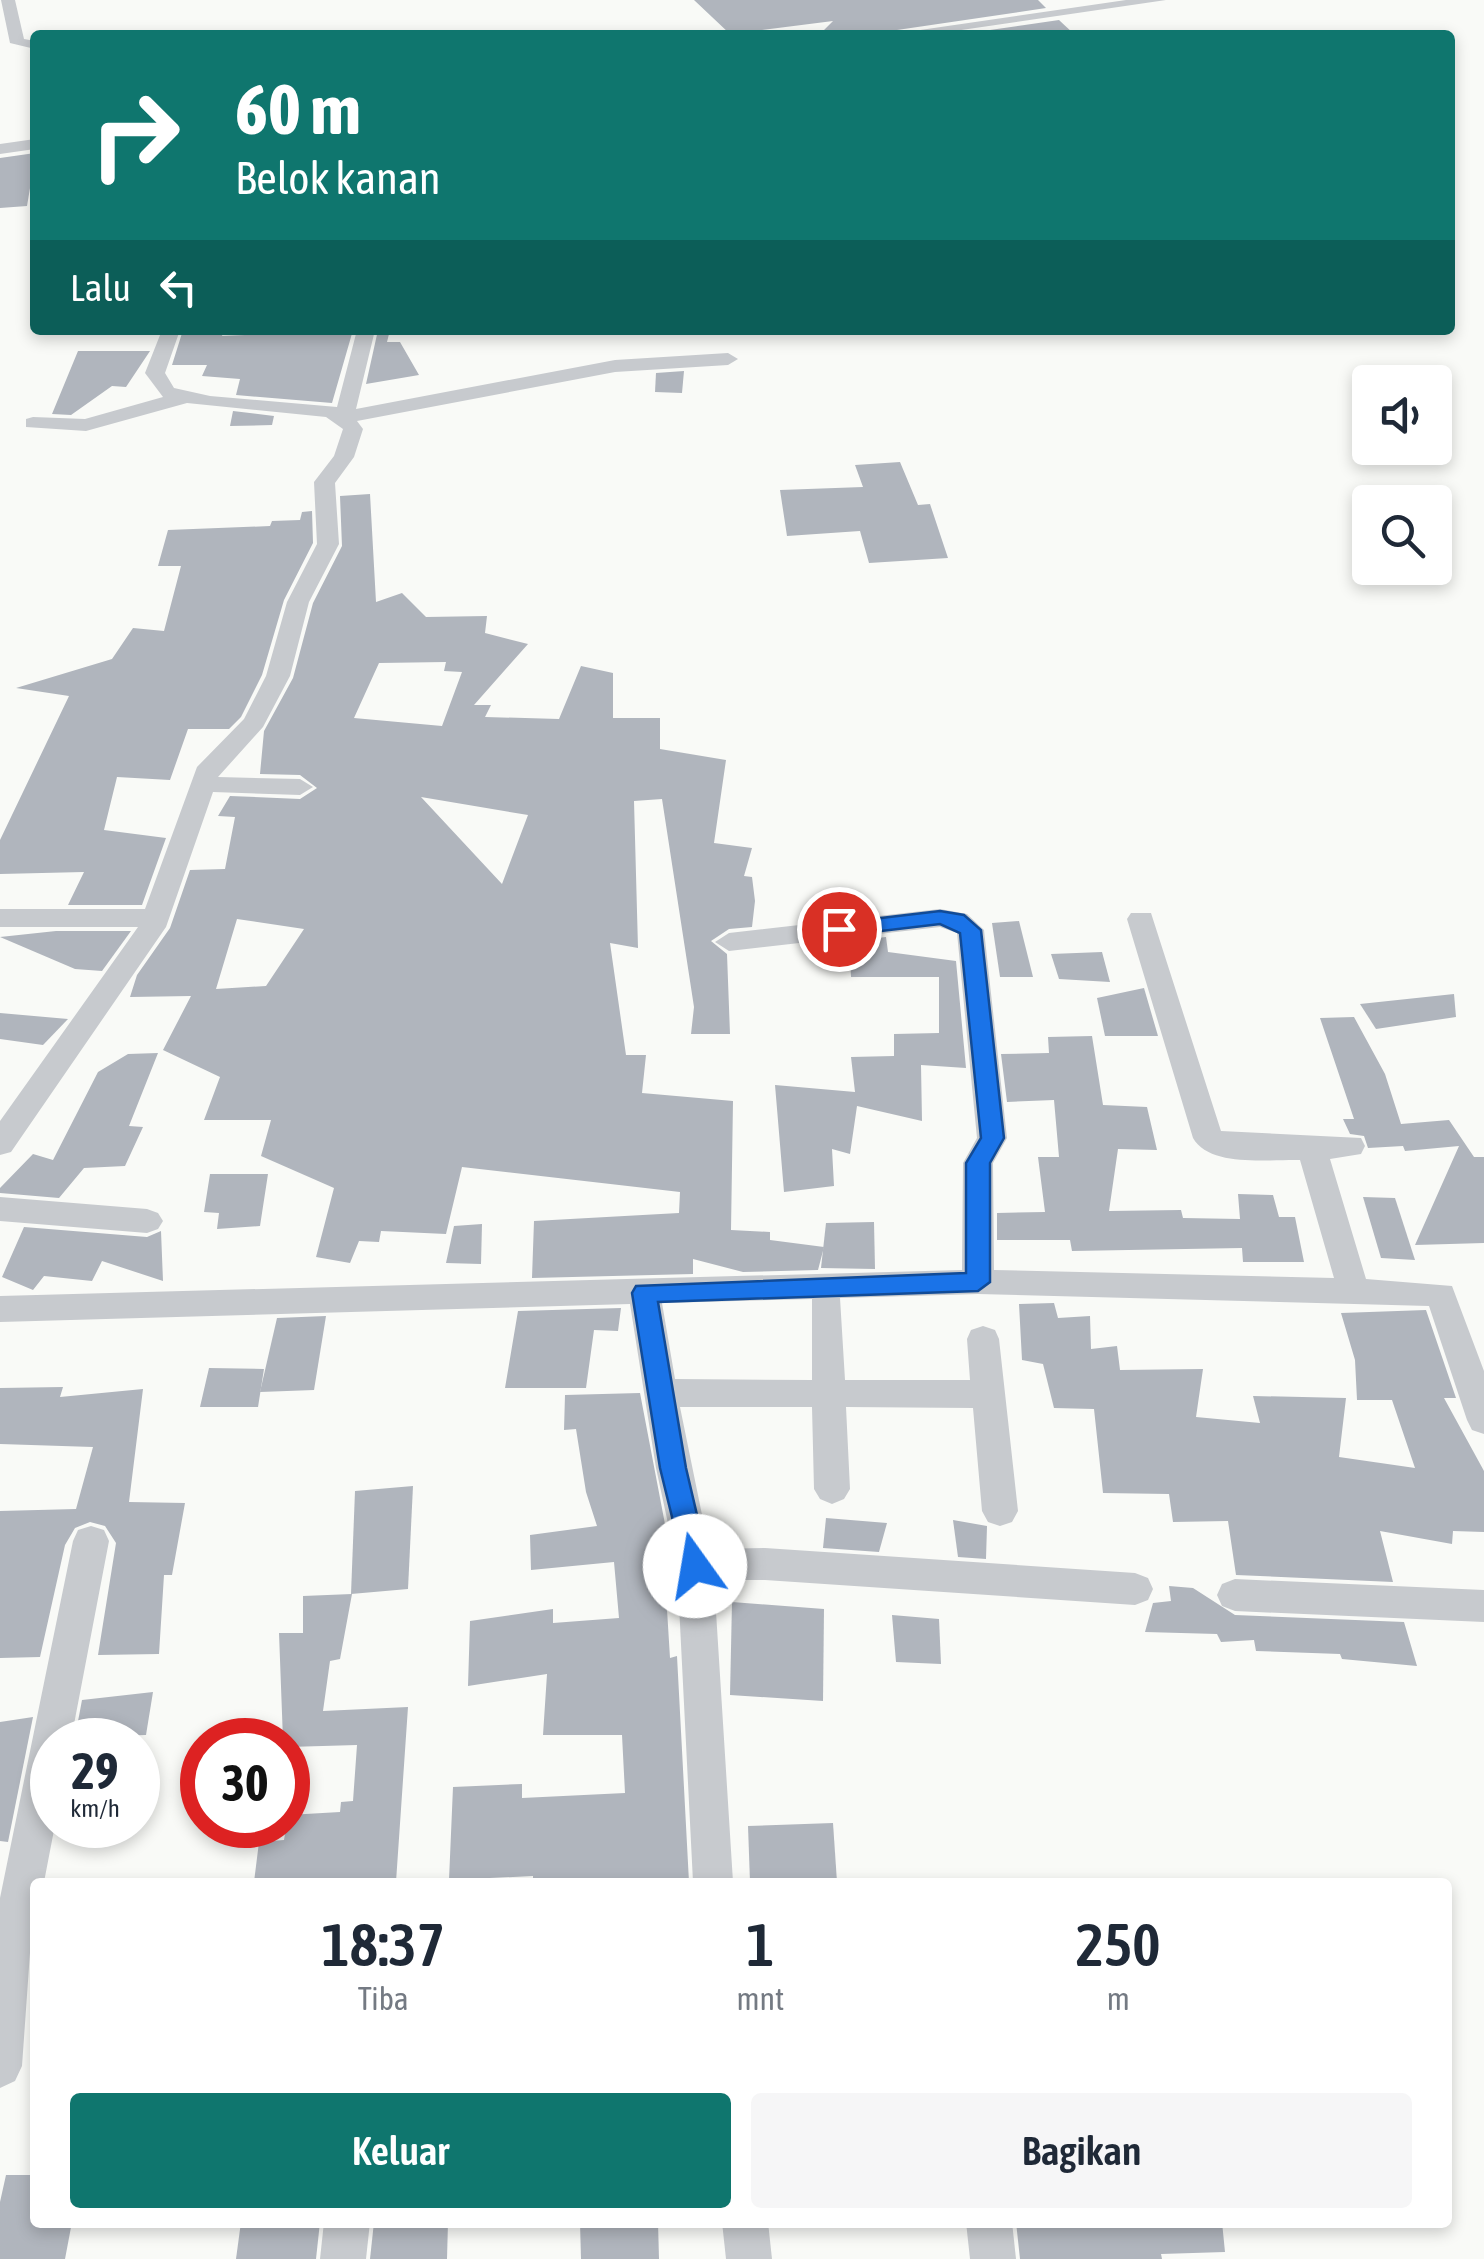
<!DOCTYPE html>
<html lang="id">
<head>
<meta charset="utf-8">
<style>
  :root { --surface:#fff; --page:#f6f6f7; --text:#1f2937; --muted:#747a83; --accent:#0f766e }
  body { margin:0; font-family:"Asap Condensed",sans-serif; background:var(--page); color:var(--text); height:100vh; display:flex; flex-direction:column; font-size:38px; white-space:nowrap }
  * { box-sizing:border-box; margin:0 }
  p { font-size:32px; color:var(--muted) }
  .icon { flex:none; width:55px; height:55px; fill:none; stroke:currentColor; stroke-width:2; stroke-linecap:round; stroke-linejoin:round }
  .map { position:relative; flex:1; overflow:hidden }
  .drawer { position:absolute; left:30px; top:1878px; width:1422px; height:350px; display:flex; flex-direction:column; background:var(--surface); border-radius:10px; box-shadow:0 5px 15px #0003 }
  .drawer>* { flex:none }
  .hud { position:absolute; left:30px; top:30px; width:1425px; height:305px; border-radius:10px; box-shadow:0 5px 15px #0003; background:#0f766e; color:#fff; overflow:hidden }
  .tools { position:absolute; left:1352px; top:365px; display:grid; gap:20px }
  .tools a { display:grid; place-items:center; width:100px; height:100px; border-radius:10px; background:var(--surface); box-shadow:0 5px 15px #0003; font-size:50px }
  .speed { position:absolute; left:30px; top:1718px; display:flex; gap:20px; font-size:50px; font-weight:700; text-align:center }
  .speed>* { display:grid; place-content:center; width:130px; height:130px; border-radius:50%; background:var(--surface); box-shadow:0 5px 15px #0003; line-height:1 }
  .speed small { font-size:25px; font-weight:400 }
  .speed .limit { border:15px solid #d22; background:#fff; color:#111 }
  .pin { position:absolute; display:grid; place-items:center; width:85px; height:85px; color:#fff; margin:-42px; border:5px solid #fff; border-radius:50%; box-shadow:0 2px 10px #0007 }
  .me { position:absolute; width:110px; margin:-55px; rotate:347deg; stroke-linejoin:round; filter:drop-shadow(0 0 8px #0008) }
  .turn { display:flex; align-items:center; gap:35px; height:210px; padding:0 40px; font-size:45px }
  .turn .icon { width:130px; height:130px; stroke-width:2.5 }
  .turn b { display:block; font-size:70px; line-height:85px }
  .then { display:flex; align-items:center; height:95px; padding:0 40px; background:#0003; gap:20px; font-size:38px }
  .eta { display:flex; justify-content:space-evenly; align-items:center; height:170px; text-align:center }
  .eta b { font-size:60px; font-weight:600; line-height:70px }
  .action { display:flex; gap:20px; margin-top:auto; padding:20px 40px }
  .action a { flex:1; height:115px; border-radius:10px; background:var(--accent); color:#fff; font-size:40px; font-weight:600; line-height:115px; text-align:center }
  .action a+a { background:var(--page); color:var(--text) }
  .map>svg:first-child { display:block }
  .building { fill:#b0b5bd; fill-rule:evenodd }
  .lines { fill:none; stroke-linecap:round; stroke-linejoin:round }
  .street { fill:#c7cace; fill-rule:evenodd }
  .route { fill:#1a73e8; stroke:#114b97; stroke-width:2.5 }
</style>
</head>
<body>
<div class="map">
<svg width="1484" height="2259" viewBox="0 0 1484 2259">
  <rect width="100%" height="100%" fill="#f9faf7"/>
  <g class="building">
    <polygon points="694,0 1038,0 1046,8 863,35 822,32 833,21 730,34"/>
    <polygon points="1059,20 1075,35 1004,35 990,30"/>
    <polygon points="35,153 35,181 31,182 27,206 0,208 0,158"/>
    <polygon points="183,330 224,330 222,336 353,330 332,403 236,395 240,379 202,376 207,365 172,365"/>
    <polygon points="378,330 390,330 387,342 400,342 419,375 366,384"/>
    <polygon points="78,351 150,351 126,387 112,386 71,415 52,414"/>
    <polygon points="684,371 682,393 655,392 656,373"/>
    <polygon points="233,411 274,416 272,425 230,426"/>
    <polygon points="900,462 918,505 930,504 948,558 869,563 860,531 787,536 780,490 863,487 855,465"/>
    <path d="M 370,494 L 376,602 L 402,593 L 426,617 L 487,616 L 485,633 L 528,644 L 474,705 L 491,705 L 485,717 L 559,719 L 581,666 L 613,673 L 613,718 L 660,718 L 660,749 L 726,760 L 714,843 L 752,848 L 744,876 L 752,877 L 755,901 L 752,927 L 729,929 L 711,941 L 727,954 L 730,1034 L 691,1034 L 694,1007 L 662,799 L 634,801 L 638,948 L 610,943 L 626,1055 L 646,1055 L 642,1093 L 733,1101 L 731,1230 L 770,1232 L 770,1240 L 824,1247 L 818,1270 L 743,1272 L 693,1259 L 693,1274 L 532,1278 L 534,1221 L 679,1213 L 680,1192 L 462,1167 L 446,1234 L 381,1231 L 379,1242 L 359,1241 L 350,1263 L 316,1257 L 334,1188 L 261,1156 L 271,1120 L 204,1120 L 220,1077 L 163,1050 L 191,996 L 130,997 L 137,975 L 170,928 L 190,870 L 225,869 L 235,817 L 218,816 L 230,796 L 300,799 L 317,788 L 300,775 L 260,774 L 264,731 L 293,678 L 313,603 L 342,546 L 340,496 ZM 446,662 L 444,671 L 462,672 L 442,726 L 354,718 L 379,663 ZM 421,797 L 528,815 L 502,884 ZM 237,919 L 304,929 L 266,986 L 216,989 Z"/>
    <polygon points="312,511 313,543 284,600 262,675 241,717 229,729 188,729 170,780 117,777 104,830 166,838 142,905 68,905 84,872 0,874 0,840 69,696 16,688 112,659 133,628 164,631 181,566 158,566 168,530 270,526 272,521 300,520 302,512"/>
    <polygon points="1019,921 1033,977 1000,977 992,923"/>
    <polygon points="56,931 131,931 102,971 75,969 0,937"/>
    <polygon points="886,937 888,952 956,961 966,1068 921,1065 922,1121 857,1106 850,1154 832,1149 834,1186 784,1192 775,1085 855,1092 851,1057 894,1056 894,1034 939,1033 939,977 851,977 849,941"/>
    <polygon points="1102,952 1110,982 1059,979 1051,954"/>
    <polygon points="1144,988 1158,1036 1105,1036 1097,998"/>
    <polygon points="1454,994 1456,1017 1376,1029 1360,1004"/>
    <polygon points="0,1013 68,1019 43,1045 0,1039"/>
    <polygon points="1354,1017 1385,1074 1401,1124 1449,1120 1474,1157 1484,1157 1484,1243 1415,1245 1459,1146 1405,1151 1403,1146 1368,1148 1364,1136 1350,1134 1343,1119 1354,1119 1320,1018"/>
    <polygon points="1092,1036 1103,1105 1147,1107 1157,1150 1118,1149 1109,1211 1181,1210 1183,1218 1240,1219 1238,1194 1273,1195 1279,1217 1295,1217 1304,1262 1243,1262 1242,1248 1072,1251 1070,1240 997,1240 997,1213 1045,1212 1038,1157 1059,1157 1054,1100 1007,1102 1001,1054 1049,1053 1048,1037"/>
    <polygon points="158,1053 129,1126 143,1127 125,1166 84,1168 59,1198 0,1193 0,1188 33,1154 53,1160 98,1072 128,1054"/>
    <polygon points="210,1174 268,1174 260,1226 217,1229 219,1213 204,1212"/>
    <polygon points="1363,1197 1395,1198 1415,1260 1381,1258"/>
    <polygon points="874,1222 875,1269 821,1268 826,1223"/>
    <polygon points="482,1224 481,1264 446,1263 454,1226"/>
    <polygon points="24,1227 147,1237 161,1231 163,1281 102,1261 92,1281 44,1276 33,1290 2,1277"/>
    <polygon points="1054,1303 1058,1318 1090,1316 1091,1349 1117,1346 1120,1370 1203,1369 1196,1417 1260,1423 1253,1396 1346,1398 1339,1457 1415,1468 1392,1400 1357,1400 1355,1360 1341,1313 1426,1310 1456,1398 1444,1398 1484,1471 1484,1532 1453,1531 1452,1544 1380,1531 1393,1582 1236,1575 1228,1521 1173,1522 1169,1494 1103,1493 1094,1409 1054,1408 1043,1364 1022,1360 1019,1304"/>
    <polygon points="621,1308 618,1331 594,1330 586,1388 505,1388 518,1311"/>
    <polygon points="326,1316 314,1390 260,1392 277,1318"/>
    <polygon points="209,1368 264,1369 258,1407 200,1407"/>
    <polygon points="63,1387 60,1397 143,1389 129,1502 185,1503 172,1575 164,1575 159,1654 98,1655 116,1543 105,1526 90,1522 75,1528 65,1545 40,1657 0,1658 0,1511 76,1509 93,1447 0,1444 0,1388"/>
    <polygon points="640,1393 673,1566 674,1577 665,1577 670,1658 677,1656 689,1882 533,1882 533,1876 449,1880 453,1787 522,1784 522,1798 625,1793 622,1735 543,1735 547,1674 468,1686 470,1621 553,1609 553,1623 619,1618 614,1562 531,1570 530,1535 597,1526 586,1492 576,1429 564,1430 565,1395"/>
    <polygon points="413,1486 408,1589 351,1594 355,1491"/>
    <polygon points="826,1518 887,1523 879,1552 823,1548"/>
    <polygon points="953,1520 987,1526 986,1559 958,1557"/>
    <polygon points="1169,1586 1193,1588 1235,1615 1404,1622 1417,1666 1342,1659 1340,1654 1256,1651 1254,1640 1221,1642 1217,1634 1145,1632 1153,1603 1171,1601"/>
    <polygon points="352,1594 340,1659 330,1661 323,1711 408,1707 396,1882 254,1882 259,1842 284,1840 288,1815 340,1812 341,1802 353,1801 357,1745 288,1747 288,1740 283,1740 279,1633 303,1633 303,1596"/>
    <polygon points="732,1602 824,1609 823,1701 730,1695"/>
    <polygon points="892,1615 939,1619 941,1664 896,1662"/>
    <polygon points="153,1692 146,1735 75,1737 82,1700"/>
    <polygon points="33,1717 8,1842 0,1841 0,1722"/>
    <polygon points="833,1823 837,1882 750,1882 748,1826"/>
    <polygon points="6,2175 35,2175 35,2222 72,2222 65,2259 0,2259 0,2202"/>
    <polygon points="241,2222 320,2222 316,2259 236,2259"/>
    <polygon points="374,2222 448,2222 447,2259 370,2259"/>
    <polygon points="580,2222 658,2222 659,2259 581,2259"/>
    <polygon points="1016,2222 1222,2222 1225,2252 1161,2254 1162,2259 1020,2259"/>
  </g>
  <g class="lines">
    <g class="street">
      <polygon points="1,0 15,0 24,39 35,41 35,49 10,43"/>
      <polygon points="1126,0 1166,0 927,35 886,35"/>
      <polygon points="35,139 35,149 0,154 0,144"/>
      <polygon points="162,330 180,330 165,373 174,388 210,396 337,407 357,330 375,330 356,409 615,360 728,353 738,359 728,365 615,372 357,421 363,429 354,457 335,483 339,544 309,602 290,676 263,727 218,777 300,779 313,787 300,795 213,792 166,927 11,1152 0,1155 0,1121 138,927 0,927 0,909 145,909 197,767 244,719 266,676 287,602 317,544 314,482 334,456 343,429 326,417 187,403 86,431 26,427 26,419 33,417 85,419 163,397 145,373"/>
      <path d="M 940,909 L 967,914 L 984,930 L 1007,1138 L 993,1163 L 994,1270 L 1334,1278 L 1300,1160 C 1270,1159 1210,1168 1193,1138 L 1127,919 L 1131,913 L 1151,913 L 1221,1131 L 1361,1138 L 1365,1146 L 1361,1154 L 1330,1159 L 1366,1279 L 1452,1286 L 1484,1371 L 1484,1434 L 1472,1430 L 1467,1420 L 1429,1306 L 978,1294 L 840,1298 L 845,1380 L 970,1380 L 967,1339 L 971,1330 L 983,1326 L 995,1330 L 999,1339 L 1018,1511 L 1012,1522 L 1000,1526 L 988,1522 L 982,1511 L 973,1408 L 846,1407 L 850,1489 L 844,1499 L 832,1504 L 820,1499 L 814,1489 L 812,1407 L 680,1407 L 709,1549 L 765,1548 L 1135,1573 L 1148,1578 L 1153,1589 L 1148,1600 L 1135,1605 L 765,1580 L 714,1580 L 733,1882 L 693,1882 L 677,1565 L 656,1468 L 630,1304 L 0,1322 L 0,1296 L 962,1270 L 963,1163 L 977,1138 L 957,933 L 940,927 L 729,951 L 715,942 L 729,933 ZM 812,1299 L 812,1380 L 675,1379 L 662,1303 Z"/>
      <polygon points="0,1197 147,1209 158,1213 163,1221 158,1229 147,1233 0,1221"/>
      <polygon points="91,1526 104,1530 109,1541 71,1740 52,1740 55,1825 44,1882 35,1882 22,2066 15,2081 0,2088 0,1898 73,1541 78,1530"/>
      <polygon points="1235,1579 1484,1590 1484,1622 1235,1611 1222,1606 1217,1595 1222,1584"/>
      <polygon points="324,2222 370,2222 366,2259 320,2259"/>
      <polygon points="722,2222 768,2222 772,2259 726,2259"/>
      <polygon points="966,2222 1012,2222 1016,2259 970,2259"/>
    </g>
  </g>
  <polygon class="route" points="940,911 964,915 981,930 1004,1138 990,1163 990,1282 978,1291 658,1302 686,1468 709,1566 705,1574 686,1574 660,1468 632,1293 636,1286 966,1273 966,1163 981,1138 960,933 940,924 839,936 828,929 839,923"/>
</svg>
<div class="tools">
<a><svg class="icon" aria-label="sound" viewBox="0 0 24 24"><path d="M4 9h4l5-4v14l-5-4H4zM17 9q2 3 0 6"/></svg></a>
<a><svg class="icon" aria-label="search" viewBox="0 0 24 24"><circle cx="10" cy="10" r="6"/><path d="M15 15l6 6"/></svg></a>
</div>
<div class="speed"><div>29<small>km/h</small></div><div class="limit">30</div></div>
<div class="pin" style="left:839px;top:929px;background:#d93025"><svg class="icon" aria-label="arrive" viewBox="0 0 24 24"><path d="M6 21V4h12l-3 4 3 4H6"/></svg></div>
<svg class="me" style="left:695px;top:1566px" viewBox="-20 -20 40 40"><circle r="19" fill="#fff"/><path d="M0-13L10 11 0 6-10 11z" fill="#1a73e8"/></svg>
<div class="hud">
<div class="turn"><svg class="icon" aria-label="right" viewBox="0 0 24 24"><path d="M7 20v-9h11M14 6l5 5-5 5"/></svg><div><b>60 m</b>Belok kanan</div></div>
<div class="then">Lalu<svg class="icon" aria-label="left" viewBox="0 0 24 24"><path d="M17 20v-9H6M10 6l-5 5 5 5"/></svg></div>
</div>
<section class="drawer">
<div class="eta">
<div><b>18:37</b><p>Tiba</p></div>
<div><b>1</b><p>mnt</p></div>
<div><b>250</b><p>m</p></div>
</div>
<div class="action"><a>Keluar</a><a>Bagikan</a></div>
</section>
</div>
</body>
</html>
